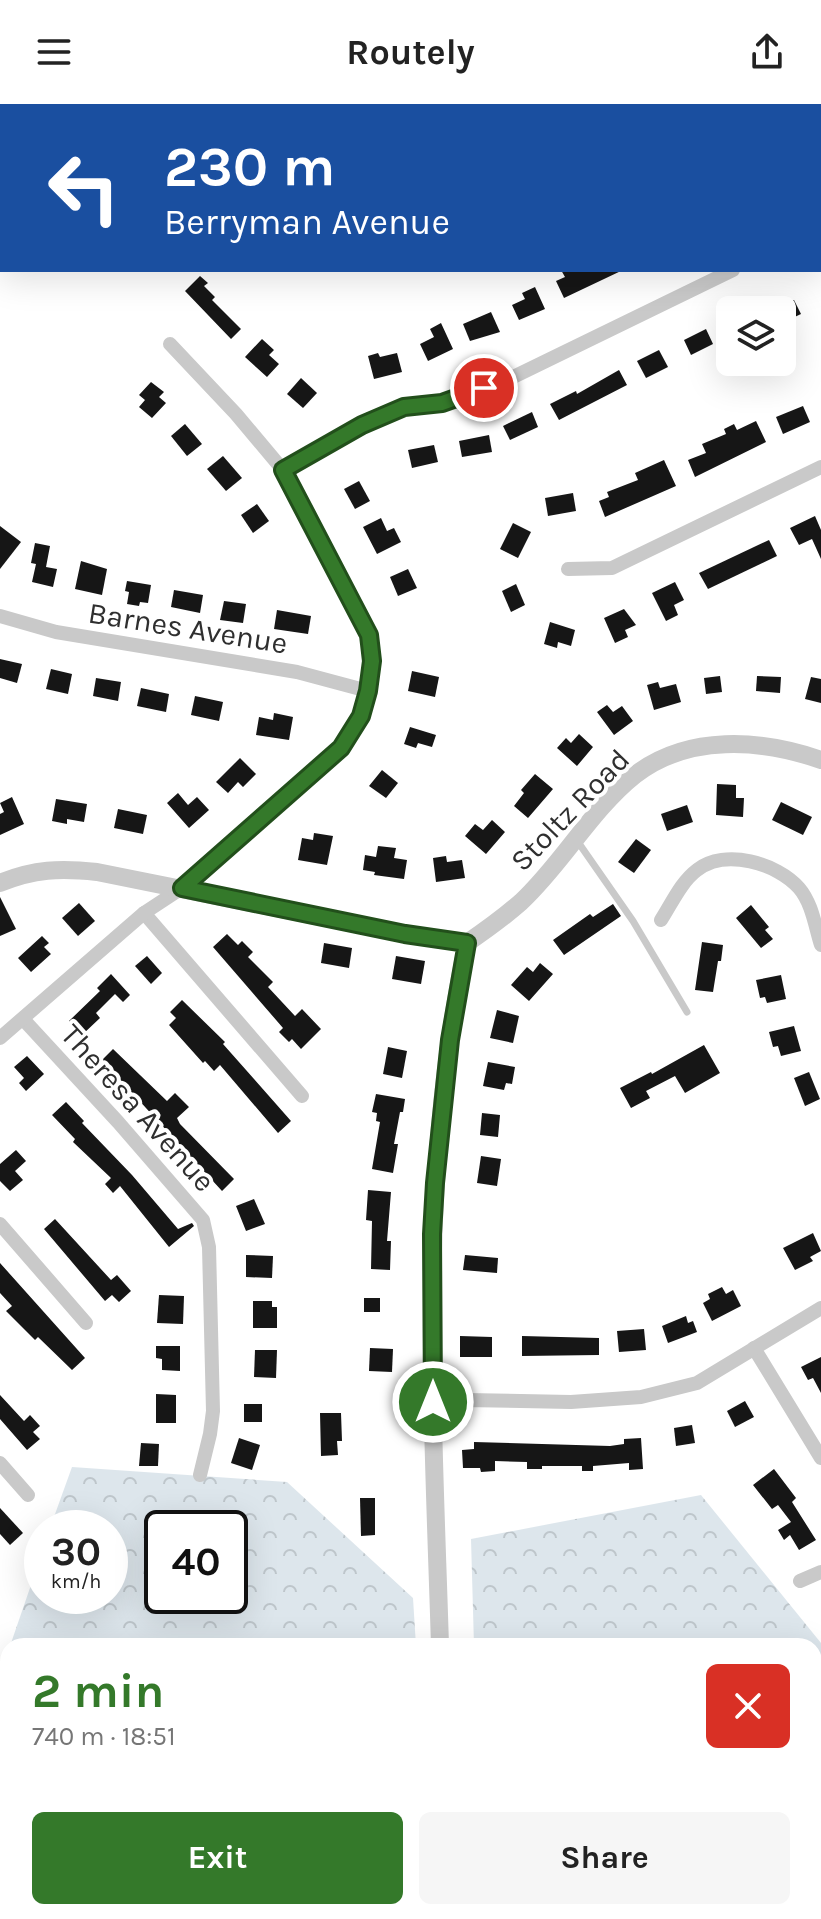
<!DOCTYPE html>
<html lang="en">
<head>
<meta charset="utf-8">
<style>
  :root { --surface:#fff; --page:#f6f6f6; --text:#222; --muted:#767676; --accent:#34792a }
  body { margin:0; font-family:Karla,sans-serif; background:var(--page); color:var(--text); height:100vh; display:flex; flex-direction:column; font-size:30px; white-space:nowrap }
  * { box-sizing:border-box; margin:0 }
  p { font-size:26px; color:var(--muted) }
  .icon { flex:none; width:44px; height:44px; fill:none; stroke:currentColor; stroke-width:2; stroke-linecap:round; stroke-linejoin:round }
  .map { position:relative; flex:1; overflow:hidden }
  .sheet { position:absolute; left:0px; top:1534px; width:822px; height:282px; display:flex; flex-direction:column; background:var(--surface); border-radius:24px 24px 0 0; box-shadow:0 8px 32px #0002 }
  .sheet>* { flex:none }
  .banner { position:absolute; left:0px; top:0px; width:822px; height:168px; box-shadow:0 8px 32px #0002; background:#1a4fa0; color:#fff; overflow:hidden }
  .buttons { position:absolute; left:716px; top:192px; display:grid; gap:16px }
  .buttons a { display:grid; place-items:center; width:80px; height:80px; border-radius:12px; background:var(--surface); box-shadow:0 8px 32px #0002; font-size:40px }
  .speed { position:absolute; left:24px; top:1406px; display:flex; gap:16px; font-size:40px; font-weight:700; text-align:center }
  .speed>* { display:grid; place-content:center; width:104px; height:104px; border-radius:50%; background:var(--surface); box-shadow:0 8px 32px #0002; line-height:1 }
  .speed small { font-size:20px; font-weight:400 }
  .speed .limit { border:4px solid #111; border-radius:12px; background:#fff; color:#111 }
  .pin { position:absolute; display:grid; place-items:center; width:68px; height:68px; color:#fff; margin:-34px; border:4px solid #fff; border-radius:50%; box-shadow:0 2px 8px #0007 }
  .me { position:absolute; width:88px; margin:-44px; rotate:0deg; stroke-linejoin:round; filter:drop-shadow(0 0 6px #0008) }
  .turn { display:flex; align-items:center; gap:28px; height:168px; padding:0 32px; font-size:36px }
  .turn .icon { width:104px; height:104px; stroke-width:2.5 }
  .turn b { display:block; font-size:56px; line-height:68px }
  .round { display:grid; place-items:center; flex:none; width:84px; height:84px; border-radius:12px; background:var(--page) }
  .overview { display:flex; align-items:center; justify-content:space-between; height:136px; padding:0 32px }
  h1 { font-size:48px; font-weight:700; line-height:60px; color:var(--accent) }
  .button { display:flex; gap:16px; margin-top:auto; padding:16px 32px }
  .button a { flex:1; height:92px; border-radius:12px; background:var(--accent); color:#fff; font-size:32px; font-weight:700; line-height:92px; text-align:center }
  .button a+a { background:var(--page); color:var(--text) }
  header { display:flex; justify-content:space-between; align-items:center; height:104px; padding:0 32px; background:var(--surface); font-size:36px; font-weight:700 }
  .map>svg:first-child { display:block }
  .forest { fill:url(#forest-crowns); fill-rule:evenodd }
  .building { fill:#161616 }
  .lines { fill:none; stroke-linecap:round; stroke-linejoin:round }
  .path { stroke:#c3c3c3; stroke-width:2; stroke-dasharray:4 4; stroke-linecap:butt }
  .service { stroke:#c9c9c9; stroke-width:7 }
  .minor { stroke:#c9c9c9; stroke-width:14 }
  .tertiary { stroke:#c9c9c9; stroke-width:18 }
  .route-casing { stroke:#224f1b; stroke-width:20 }
  .route { stroke:#34792a; stroke-width:14 }
  .labels { text-anchor:middle; dominant-baseline:central; stroke-width:8; stroke-linejoin:round; paint-order:stroke }
  .street-label { font-size:30px; fill:#2f2f2f; stroke:#fff }
</style>
</head>
<body>
<header><svg class="icon" aria-label="menu" viewBox="0 0 24 24"><path d="M4 6h16M4 12h16M4 18h16"/></svg>Routely<svg class="icon" aria-label="share" viewBox="0 0 24 24"><path d="M12 15V3M7 8l5-5 5 5M5 13v7h14v-7"/></svg></header>
<div class="map">
<svg width="821" height="1815" viewBox="0 0 821 1815">
  <defs>
    <pattern id="forest-crowns" width="20" height="18" patternUnits="userSpaceOnUse" patternTransform="scale(2)"><rect width="20" height="18" fill="#dde6ec"/><path d="M2 6a3 3 0 1 1 6 0M12 15a3 3 0 1 1 6 0" fill="none" stroke="#bec6cb"/></pattern>
  </defs>
  <rect width="100%" height="100%" fill="#fff"/>
  <g class="forest">
    <path d="M 72,1363 L 287,1378 L 413,1494 L 416,1542 L 10,1542 L 42,1449 L 42,1492 L 110,1492 L 110,1424 L 50,1424 ZM 162,1424 L 230,1424 L 230,1492 L 162,1492 Z"/>
    <polygon points="701,1391 821,1539 821,1815 625,1815 621,1808 814,1808 814,1542 474,1542 471,1435"/>
    <polygon points="8,1547 8,1808 434,1808 435,1815 0,1815 0,1571"/>
  </g>
  <g class="building">
    <polygon points="561,166 623,166 564,194 556,177 565,173"/>
    <polygon points="200,172 208,179 204,182 215,193 212,196 241,225 231,235 185,187"/>
    <polygon points="535,183 545,205 519,216 512,201 525,195 522,189"/>
    <polygon points="794,196 801,210 782,219 782,202"/>
    <polygon points="491,208 500,228 470,237 463,220"/>
    <polygon points="441,219 453,245 428,257 420,240 434,233 430,225"/>
    <polygon points="706,225 713,240 691,251 684,236"/>
    <polygon points="262,235 274,246 269,251 279,260 267,273 245,253"/>
    <polygon points="659,246 668,263 646,274 637,257"/>
    <polygon points="378,249 380,253 397,249 402,268 374,275 368,252"/>
    <polygon points="619,266 627,281 559,316 550,300 576,287 577,290"/>
    <polygon points="301,274 317,289 303,304 287,290"/>
    <polygon points="151,278 164,288 159,293 166,299 152,314 139,303 145,296 139,291"/>
    <polygon points="803,302 810,318 783,330 776,313"/>
    <polygon points="532,308 538,323 510,336 503,322"/>
    <polygon points="756,317 766,338 695,373 688,356 706,349 702,340 726,330 724,325 734,320 737,326"/>
    <polygon points="185,320 202,340 187,352 171,332"/>
    <polygon points="489,331 492,348 462,353 459,337"/>
    <polygon points="434,341 438,358 412,364 408,346"/>
    <polygon points="223,352 242,374 226,387 207,365"/>
    <polygon points="664,356 676,382 605,413 599,397 609,393 607,388 638,376 635,369"/>
    <polygon points="359,377 370,397 355,405 344,385"/>
    <polygon points="573,389 576,407 548,412 545,394"/>
    <polygon points="257,400 269,417 253,429 241,411"/>
    <polygon points="815,412 821,426 821,455 812,435 799,441 790,424"/>
    <polygon points="381,414 387,427 394,424 401,438 377,450 363,423"/>
    <polygon points="513,419 531,428 518,454 500,445"/>
    <polygon points="0,422 21,438 0,465"/>
    <polygon points="769,436 777,452 708,485 699,469"/>
    <polygon points="35,439 50,442 46,463 57,465 53,483 32,478 36,460 31,459"/>
    <polygon points="81,457 107,465 102,491 75,485"/>
    <polygon points="408,465 417,484 398,492 390,473"/>
    <polygon points="127,477 151,481 148,499 140,498 139,502 127,500 129,488 125,487"/>
    <polygon points="675,478 684,496 674,501 678,511 666,517 652,489"/>
    <polygon points="516,480 525,501 511,508 502,487"/>
    <polygon points="174,486 203,491 200,509 171,503"/>
    <polygon points="224,497 246,500 243,519 220,516"/>
    <polygon points="624,505 636,521 625,526 628,533 615,539 604,514"/>
    <polygon points="277,506 311,512 308,530 274,525"/>
    <polygon points="550,518 575,526 571,542 558,538 557,544 544,540"/>
    <polygon points="0,555 22,560 17,579 0,574"/>
    <polygon points="51,565 72,570 68,590 46,585"/>
    <polygon points="412,567 439,573 435,593 408,587"/>
    <polygon points="720,572 722,588 706,590 704,574"/>
    <polygon points="757,572 781,573 780,589 756,587"/>
    <polygon points="811,573 821,575 821,599 805,595"/>
    <polygon points="96,574 121,578 118,597 93,592"/>
    <polygon points="658,578 660,584 676,580 681,598 654,606 647,581"/>
    <polygon points="141,584 169,590 166,608 137,602"/>
    <polygon points="195,592 223,598 219,617 191,611"/>
    <polygon points="607,601 613,608 622,602 633,617 614,631 597,608"/>
    <polygon points="274,609 293,613 289,636 256,631 259,613 273,616"/>
    <polygon points="410,623 436,631 432,643 418,639 416,644 404,640"/>
    <polygon points="579,630 593,643 577,662 557,644 566,634 571,639"/>
    <polygon points="240,654 256,670 243,683 238,678 228,689 216,678"/>
    <polygon points="382,666 398,679 386,694 369,682"/>
    <polygon points="535,670 553,685 528,714 514,702 524,689 521,686"/>
    <polygon points="717,680 736,681 736,694 744,694 743,713 716,711"/>
    <polygon points="178,689 188,701 197,693 209,706 189,724 167,699"/>
    <polygon points="12,693 24,720 0,731 0,710 4,708 0,699"/>
    <polygon points="56,695 87,700 84,718 67,715 67,720 52,717"/>
    <polygon points="781,698 812,713 803,731 772,716"/>
    <polygon points="687,701 693,718 667,727 661,710"/>
    <polygon points="118,705 147,711 143,730 114,724"/>
    <polygon points="492,716 505,728 486,750 465,732 475,720 483,726"/>
    <polygon points="314,729 333,732 327,761 298,756 302,734 313,736"/>
    <polygon points="636,735 651,746 634,769 618,758"/>
    <polygon points="378,742 396,744 394,754 407,756 404,775 374,771 375,768 363,766 365,751 376,753"/>
    <polygon points="446,752 447,758 462,756 465,774 436,778 433,754"/>
    <polygon points="0,793 16,825 0,832"/>
    <polygon points="79,799 95,817 78,832 62,814"/>
    <polygon points="613,800 621,812 564,851 553,836 590,810 593,813"/>
    <polygon points="751,801 769,823 765,826 773,835 761,844 736,814"/>
    <polygon points="227,830 238,841 242,837 253,848 248,853 273,878 268,883 295,912 302,905 321,925 301,945 292,935 289,938 279,928 283,924 213,843"/>
    <polygon points="42,832 49,839 44,843 51,850 31,868 18,854"/>
    <polygon points="702,838 723,841 721,857 718,857 713,888 695,886"/>
    <polygon points="324,839 352,844 349,864 321,859"/>
    <polygon points="147,852 162,869 151,880 135,862"/>
    <polygon points="396,852 425,857 421,880 392,875"/>
    <polygon points="540,859 553,870 529,897 511,881 527,863 533,868"/>
    <polygon points="111,870 130,891 123,898 115,890 96,909 100,914 82,931 69,917 100,887 97,884"/>
    <polygon points="781,871 786,895 767,899 765,893 760,894 756,876"/>
    <polygon points="182,896 225,938 223,940 291,1017 278,1029 220,961 214,967 205,957 203,959 169,921 176,914 170,908"/>
    <polygon points="497,906 519,912 513,939 490,934"/>
    <polygon points="794,922 801,947 781,952 778,942 773,943 769,928"/>
    <polygon points="704,941 720,969 685,989 675,972 646,987 650,994 631,1004 620,984 651,968 652,970"/>
    <polygon points="388,943 407,947 402,974 383,970"/>
    <polygon points="113,945 167,997 175,989 189,1003 177,1014 180,1020 234,1075 222,1087 102,956"/>
    <polygon points="27,952 44,970 26,987 19,979 24,974 14,963"/>
    <polygon points="488,958 515,963 512,980 506,979 504,986 483,982"/>
    <polygon points="809,968 820,995 805,1002 794,974"/>
    <polygon points="376,990 405,995 403,1008 400,1008 394,1040 398,1040 393,1069 372,1065 380,1018 376,1017 377,1009 372,1008"/>
    <polygon points="66,998 84,1017 82,1019 132,1071 178,1125 192,1119 194,1122 169,1143 120,1082 113,1089 105,1080 111,1074 73,1038 75,1035 52,1011"/>
    <polygon points="482,1009 500,1011 498,1033 480,1031"/>
    <polygon points="16,1046 26,1057 15,1067 23,1076 10,1087 0,1077 0,1060"/>
    <polygon points="481,1052 501,1055 497,1082 477,1079"/>
    <polygon points="368,1086 391,1088 387,1137 391,1137 390,1166 371,1165 372,1117 366,1116"/>
    <polygon points="254,1095 265,1120 246,1127 236,1102"/>
    <polygon points="55,1115 111,1176 117,1171 131,1187 119,1198 112,1191 105,1197 44,1125"/>
    <polygon points="813,1129 821,1147 810,1153 813,1157 795,1166 783,1144"/>
    <polygon points="246,1151 273,1152 272,1174 246,1173"/>
    <polygon points="465,1151 498,1154 497,1169 463,1166"/>
    <polygon points="0,1159 85,1254 72,1266 38,1233 35,1236 6,1207 12,1202 0,1189"/>
    <polygon points="722,1183 726,1190 733,1186 741,1202 712,1217 703,1199 710,1195 708,1190"/>
    <polygon points="159,1191 184,1192 183,1220 157,1219"/>
    <rect x="364" y="1194" width="16" height="14"/>
    <polygon points="253,1197 272,1197 272,1203 277,1203 277,1224 253,1224"/>
    <polygon points="686,1212 688,1219 693,1217 697,1228 668,1239 662,1222"/>
    <polygon points="644,1225 646,1246 619,1248 617,1227"/>
    <polygon points="460,1232 492,1233 492,1253 460,1253"/>
    <polygon points="522,1232 599,1234 599,1251 522,1252"/>
    <polygon points="156,1242 180,1242 180,1267 162,1266 162,1255 156,1254"/>
    <polygon points="370,1244 393,1245 392,1268 369,1267"/>
    <polygon points="255,1246 277,1246 276,1274 254,1273"/>
    <polygon points="821,1253 821,1289 813,1274 808,1276 801,1263"/>
    <polygon points="156,1290 176,1291 176,1319 156,1319"/>
    <polygon points="0,1291 24,1317 30,1311 40,1322 33,1328 40,1335 27,1346 0,1315"/>
    <polygon points="745,1297 754,1313 735,1323 727,1307"/>
    <rect x="244" y="1300" width="18" height="18"/>
    <polygon points="320,1309 341,1309 342,1337 337,1337 338,1351 321,1352"/>
    <polygon points="692,1321 695,1339 676,1342 674,1324"/>
    <polygon points="239,1334 260,1341 252,1366 231,1359"/>
    <polygon points="641,1334 643,1365 629,1366 629,1359 593,1362 593,1367 582,1367 582,1362 542,1362 542,1365 527,1365 527,1358 495,1357 495,1367 481,1368 480,1364 463,1364 462,1346 474,1345 474,1338 610,1342 624,1340 624,1335"/>
    <polygon points="141,1339 159,1340 158,1362 139,1362"/>
    <polygon points="774,1365 796,1394 792,1398 816,1436 799,1446 790,1431 784,1436 778,1426 791,1418 778,1401 772,1405 753,1381"/>
    <polygon points="360,1394 375,1394 375,1431 361,1432"/>
    <polygon points="0,1404 23,1429 10,1441 0,1430"/>
  </g>
  <g class="lines">
    <polyline class="path" points="0,7 1,0"/>
    <polyline class="service" points="578,738 633,817 687,908"/>
    <g class="minor">
      <polyline points="335,0 336,2"/>
      <polyline points="820,160 821,161"/>
      <polyline points="283,366 362,321 404,303 442,299 505,277 733,166"/>
      <polyline points="568,465 612,464 821,363"/>
      <polyline points="0,512 56,528 297,568 368,587"/>
      <polyline points="144,809 302,992"/>
      <path d="M 661,816 C 672,799 681,778 697,766 C 725,744 777,759 799,784 C 812,799 815,822 821,841"/>
      <polyline points="23,915 118,1018 203,1116 209,1143 213,1307 210,1330 200,1371"/>
      <polyline points="0,934 144,809 182,784 341,644 361,612 368,587 372,557 369,531 283,366 236,310 170,240"/>
      <polyline points="0,1120 86,1219"/>
      <polyline points="754,1244 821,1354"/>
      <polyline points="433,1298 465,1296 571,1298 641,1293 697,1279 821,1204"/>
      <polyline points="0,1359 28,1391"/>
      <polyline points="800,1477 821,1468"/>
    </g>
    <g class="tertiary">
      <path d="M 0,779 C 34,765 60,764 97,768 L 405,830 L 467,839"/>
      <path d="M 467,839 C 486,826 504,813 521,798 C 562,760 591,706 635,671 C 688,630 761,635 821,656"/>
      <path d="M 440,1542 C 433,1308 417,1069 467,839"/>
      <polyline points="462,1808 464,1815"/>
    </g>
  </g>
  <g class="lines">
    <defs>
      <polyline id="route" points="433,1298 432,1130 435,1079 450,936 467,839 405,830 182,784 341,644 361,612 368,587 372,557 369,531 283,366 362,321 404,303 442,299 484,284"/>
    </defs>
    <use href="#route" class="route-casing"/>
    <use href="#route" class="route"/>
  </g>
  <g class="labels">
    <g class="street-label">
      <text transform="translate(188 524) rotate(9)">Barnes Avenue</text>
      <text transform="translate(570 706) rotate(-46)">Stoltz Road</text>
      <text transform="translate(138 1004) rotate(48)">Theresa Avenue</text>
    </g>
  </g>
</svg>
<div class="buttons">
<a><svg class="icon" aria-label="layers" viewBox="0 0 24 24"><path d="M12 4l9 5-9 5-9-5zM3 14l9 5 9-5"/></svg></a>
</div>
<div class="speed"><div>30<small>km/h</small></div><div class="limit">40</div></div>
<div class="pin" style="left:484px;top:284px;background:#d93025"><svg class="icon" aria-label="arrive" viewBox="0 0 24 24"><path d="M6 21V4h12l-3 4 3 4H6"/></svg></div>
<svg class="me" style="left:433px;top:1298px" viewBox="-20 -20 40 40"><circle r="17" fill="#34792a" stroke="#fff" stroke-width="3"/><path d="M0-11L8 9 0 5-8 9z" fill="#fff"/></svg>
<div class="banner">
<div class="turn"><svg class="icon" aria-label="left" viewBox="0 0 24 24"><path d="M17 20v-9H6M10 6l-5 5 5 5"/></svg><div><b>230 m</b>Berryman Avenue</div></div>
</div>
<section class="sheet">
<div class="overview"><div><h1>2 min</h1><p>740 m · 18:51</p></div><a class="round" style="background:#d93025;color:#fff"><svg class="icon" aria-label="close" viewBox="0 0 24 24"><path d="M6 6l12 12M18 6L6 18"/></svg></a></div>
<div class="button"><a>Exit</a><a>Share</a></div>
</section>
</div>
</body>
</html>
